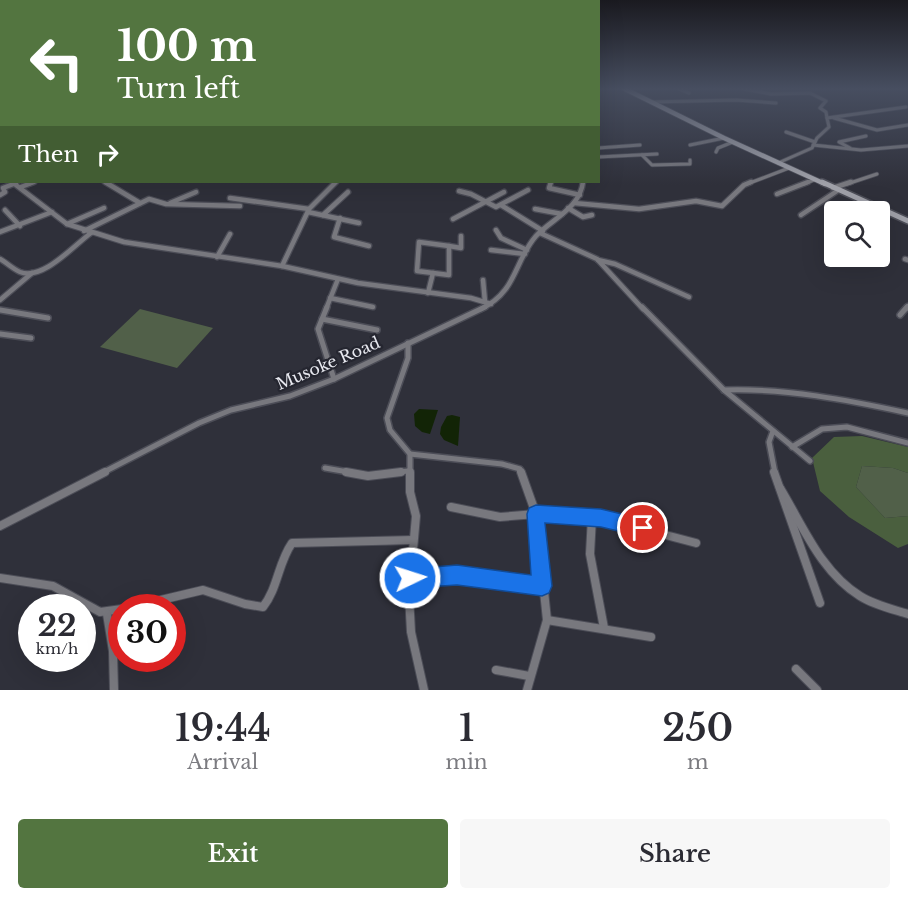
<!DOCTYPE html>
<html lang="en">
<head>
<meta charset="utf-8">
<style>
  :root { --surface:#fff; --page:#f7f7f7; --text:#2b2b33; --muted:#7c7c81; --accent:#537540 }
  body { margin:0; font-family:"Libre Baskerville",serif; background:var(--page); color:var(--text); height:100vh; display:flex; flex-direction:column; font-size:22px; white-space:nowrap }
  * { box-sizing:border-box; margin:0 }
  p { font-size:20px; color:var(--muted) }
  .icon { flex:none; width:33px; height:33px; fill:none; stroke:currentColor; stroke-width:2; stroke-linecap:round; stroke-linejoin:round }
  .map { position:relative; height:690px; overflow:hidden }
  .panel { display:flex; flex-direction:column; background:var(--surface); flex:1 }
  .panel>* { flex:none }
  .guide { position:absolute; left:0px; top:0px; width:600px; height:183px; box-shadow:0 6px 24px #0002; background:#537540; color:#fff; overflow:hidden }
  .controls { position:absolute; left:824px; top:201px; display:grid; gap:12px }
  .controls a { display:grid; place-items:center; width:66px; height:66px; border-radius:6px; background:var(--surface); box-shadow:0 6px 24px #0002; font-size:30px }
  .speed { position:absolute; left:18px; top:594px; display:flex; gap:12px; font-size:30px; font-weight:700; text-align:center }
  .speed>* { display:grid; place-content:center; width:78px; height:78px; border-radius:50%; background:var(--surface); box-shadow:0 6px 24px #0002; line-height:1 }
  .speed small { font-size:15px; font-weight:400 }
  .speed .limit { border:9px solid #d22; background:#fff; color:#111 }
  .pin { position:absolute; display:grid; place-items:center; width:51px; height:51px; color:#fff; margin:-26px; border:3px solid #fff; border-radius:50%; box-shadow:0 2px 6px #0007 }
  .me { position:absolute; width:66px; margin:-33px; rotate:86deg; stroke-linejoin:round; filter:drop-shadow(0 0 4px #0008) }
  .turn { display:flex; align-items:center; gap:21px; height:126px; padding:0 18px; font-size:27px }
  .turn .icon { width:78px; height:78px; stroke-width:2.5 }
  .turn b { display:block; font-size:42px; line-height:51px }
  .then { display:flex; align-items:center; height:57px; padding:0 18px; background:#0003; gap:12px; font-size:22px }
  .eta { display:flex; justify-content:space-evenly; align-items:center; height:102px; text-align:center }
  .eta b { font-size:36px; font-weight:600; line-height:42px }
  .primary-button { display:flex; gap:12px; margin-top:auto; padding:12px 18px }
  .primary-button a { flex:1; height:69px; border-radius:6px; background:var(--accent); color:#fff; font-size:24px; font-weight:600; line-height:69px; text-align:center }
  .primary-button a+a { background:var(--page); color:var(--text) }
  .map>svg:first-child { display:block }
  .green { fill:#516049 }
  .forest { fill:#4a5f3e }
  .water { fill:#122406 }
  .lines { fill:none; stroke-linecap:round; stroke-linejoin:round }
  .minor-far3-casing { stroke:#4c4d57; stroke-width:4.5 }
  .minor-far2-casing { stroke:#4c4d57; stroke-width:7 }
  .minor-far1-casing { stroke:#4c4d57; stroke-width:8 }
  .minor-casing { stroke:#4c4d57; stroke-width:10 }
  .secondary-far1-casing { stroke:#4c4d57; stroke-width:6 }
  .secondary-casing { stroke:#4c4d57; stroke-width:8 }
  .minor-far3 { stroke:#78787e; stroke-width:3 }
  .minor-far2 { stroke:#78787e; stroke-width:4.5 }
  .minor-far1 { stroke:#78787e; stroke-width:5 }
  .minor { stroke:#78787e; stroke-width:8 }
  .secondary-far1 { stroke:#a0a1a9; stroke-width:4.5 }
  .secondary { stroke:#a0a1a9; stroke-width:5 }
  .route { fill:#1a73e8; stroke:#114b97; stroke-width:1.5 }
  .labels { text-anchor:middle; dominant-baseline:central; stroke-width:4.5; stroke-linejoin:round; paint-order:stroke }
  .street-label { font-size:16px; fill:#e7e8ef; stroke:#252630 }
</style>
</head>
<body>
<div class="map">
<svg width="908" height="690" viewBox="0 0 908 690">
  <rect width="100%" height="100%" fill="#2f303a"/>
  <g class="green">
    <polygon points="140,309 213,328 177,368 100,347"/>
    <polygon points="862,466 893,468 908,473 908,516 885,518 856,487"/>
  </g>
  <polygon class="forest" points="862,436 908,447 908,473 893,468 862,466 856,487 885,518 908,516 908,544 898,548 849,517 820,491 812,458 834,437"/>
  <g class="water">
    <polygon points="419,409 438,410 430,434 422,432 415,426 414,414"/>
    <polygon points="452,415 460,417 458,446 444,440 440,434 441,427 447,416"/>
  </g>
  <g class="lines">
    <defs>
      <g id="minor-far3">
        <polyline points="677,88 689,93"/>
        <polyline points="740,88 771,94 810,93 826,101 820,108 826,112 827,118"/>
        <polyline points="651,102 736,100 776,103"/>
        <polyline points="834,118 877,130 908,125"/>
        <polyline points="786,132 815,142"/>
        <polyline points="690,145 724,138"/>
        <polyline points="813,145 861,150 908,146"/>
        <polyline points="598,148 640,145"/>
        <polyline points="850,148 839,142 866,136"/>
        <polyline points="716,152 718,148 733,142"/>
        <polyline points="642,155 652,165 690,164 690,160"/>
        <polyline points="598,157 657,154"/>
        <polyline points="778,163 812,148 817,138 829,127 827,118 906,107"/>
        <polyline points="12,182 14,184"/>
        <polyline points="105,182 108,184"/>
        <polyline points="30,184 34,182"/>
        <polyline points="334,184 336,182"/>
        <polyline points="747,184 789,168"/>
        <polyline points="804,184 814,180"/>
        <polyline points="847,184 877,174"/>
      </g>
      <g id="minor-far2">
        <polyline points="12,182 67,224 124,242 282,266 358,283 471,298 491,304"/>
        <polyline points="105,182 140,203"/>
        <polyline points="551,182 549,188 580,195"/>
        <polyline points="21,187 34,182"/>
        <polyline points="833,188 851,182"/>
        <polyline points="459,191 471,194 496,207 528,190"/>
        <polyline points="777,194 808,182"/>
        <polyline points="0,195 5,192 3,188 16,183"/>
        <polyline points="230,198 309,209"/>
        <polyline points="170,203 196,192"/>
        <polyline points="574,203 639,209 696,201 722,206 744,185 751,182"/>
        <polyline points="501,205 543,231"/>
        <polyline points="568,208 583,217 592,215"/>
        <polyline points="535,209 562,214"/>
        <polyline points="5,210 20,226"/>
        <polyline points="308,212 359,223"/>
        <polyline points="323,215 348,192"/>
        <polyline points="801,215 837,191"/>
        <polyline points="340,218 334,237 369,246"/>
        <polyline points="879,218 887,212"/>
        <polyline points="453,219 504,192"/>
        <polyline points="67,224 104,208"/>
        <polyline points="496,230 501,238 527,250"/>
        <polyline points="84,231 149,199 166,204 240,206"/>
        <polyline points="0,232 52,212"/>
        <polyline points="540,233 597,259 643,309"/>
        <polygon points="419,242 449,246 449,275 417,271"/>
        <polyline points="449,246 461,248 461,236"/>
        <polyline points="491,250 525,254"/>
        <polyline points="217,257 230,234"/>
        <path d="M 0,259 C 7,263 13,269 20,272 C 43,281 74,245 91,233"/>
        <polyline points="905,259 908,260"/>
        <polyline points="598,260 615,264 689,297"/>
        <polyline points="282,266 309,209 336,182"/>
        <polyline points="483,280 485,302"/>
        <polyline points="428,293 433,273"/>
        <polyline points="330,298 373,307"/>
        <polyline points="0,300 32,273"/>
        <polyline points="326,309 338,279"/>
        <path d="M 481,309 C 517,292 514,261 536,236 C 552,219 580,208 583,182"/>
        <polyline points="906,309 908,306"/>
      </g>
      <g id="minor-far1">
        <polyline points="327,307 318,329 334,379"/>
        <polyline points="642,307 724,390 810,461"/>
        <polyline points="0,310 48,318"/>
        <polyline points="900,315 907,307"/>
        <polyline points="322,319 377,330"/>
        <polyline points="0,334 31,338"/>
        <polyline points="408,343 408,358 387,418 390,430 410,454 410,473"/>
        <path d="M 724,390 C 785,388 848,400 908,413"/>
        <polyline points="773,431 769,442 775,473"/>
        <polyline points="792,447 822,429 847,427 908,443"/>
        <polyline points="410,454 502,464 520,469 522,473"/>
        <polyline points="325,468 354,473"/>
        <polyline points="102,473 199,423 231,410 290,396 334,379 485,307"/>
        <polyline points="389,473 408,471"/>
      </g>
      <g id="minor">
        <polyline points="346,472 368,476 401,472"/>
        <polyline points="410,472 410,492 416,516 409,595 411,632 424,690"/>
        <polyline points="521,472 536,514 547,620 527,690"/>
        <polyline points="774,472 820,603"/>
        <path d="M 780,488 C 803,526 821,572 860,596 C 874,605 892,609 908,614"/>
        <polyline points="451,507 500,517 536,514 601,518 696,543"/>
        <polyline points="592,517 590,554 604,628"/>
        <polyline points="0,526 105,472"/>
        <polyline points="0,578 53,586 100,612 122,609"/>
        <polyline points="410,578 457,575 542,586"/>
        <path d="M 127,608 L 203,590 L 245,604 L 263,607 C 278,588 278,563 292,543 L 413,540"/>
        <polyline points="107,614 113,651 114,690"/>
        <polyline points="547,620 651,637"/>
        <polyline points="796,669 817,690"/>
        <polyline points="496,670 529,676"/>
      </g>
      <polyline id="secondary-far1" points="623,88 724,138 825,184"/>
      <polyline id="secondary" points="822,182 908,221"/>
    </defs>
    <use href="#minor-far3" class="minor-far3-casing"/>
    <use href="#minor-far2" class="minor-far2-casing"/>
    <use href="#minor-far1" class="minor-far1-casing"/>
    <use href="#minor" class="minor-casing"/>
    <use href="#secondary-far1" class="secondary-far1-casing"/>
    <use href="#secondary" class="secondary-casing"/>
    <use href="#minor-far3" class="minor-far3"/>
    <use href="#minor-far2" class="minor-far2"/>
    <use href="#minor-far1" class="minor-far1"/>
    <use href="#minor" class="minor"/>
    <use href="#secondary-far1" class="secondary-far1"/>
    <use href="#secondary" class="secondary"/>
  </g>
  <linearGradient id="sky" x2="0" y2="1"><stop stop-color="#1a1a20"/><stop offset="0.48" stop-color="#474e60"/><stop offset="1" stop-color="#474e60" stop-opacity="0"/></linearGradient>
  <rect width="908" height="185" fill="url(#sky)"/>
  <polygon class="route" points="536,505 601,509 643,519 649,522 652,528 649,535 643,537 601,527 545,523 552,586 549,593 542,596 457,585 410,588 403,585 401,578 403,572 410,569 457,565 531,575 527,514 529,508"/>
  <g class="labels">
    <g class="street-label">
      <text transform="translate(328 363) rotate(-23)">Musoke Road</text>
    </g>
  </g>
</svg>
<div class="controls">
<a><svg class="icon" aria-label="search" viewBox="0 0 24 24"><circle cx="10" cy="10" r="6"/><path d="M15 15l6 6"/></svg></a>
</div>
<div class="speed"><div>22<small>km/h</small></div><div class="limit">30</div></div>
<div class="pin" style="left:643px;top:528px;background:#d93025"><svg class="icon" aria-label="arrive" viewBox="0 0 24 24"><path d="M6 21V4h12l-3 4 3 4H6"/></svg></div>
<svg class="me" style="left:410px;top:578px" viewBox="-20 -20 40 40"><circle r="17" fill="#1a73e8" stroke="#fff" stroke-width="3"/><path d="M0-11L8 9 0 5-8 9z" fill="#fff"/></svg>
<div class="guide">
<div class="turn"><svg class="icon" aria-label="left" viewBox="0 0 24 24"><path d="M17 20v-9H6M10 6l-5 5 5 5"/></svg><div><b>100 m</b>Turn left</div></div>
<div class="then">Then<svg class="icon" aria-label="right" viewBox="0 0 24 24"><path d="M7 20v-9h11M14 6l5 5-5 5"/></svg></div>
</div>
</div>
<section class="panel">
<div class="eta">
<div><b>19:44</b><p>Arrival</p></div>
<div><b>1</b><p>min</p></div>
<div><b>250</b><p>m</p></div>
</div>
<div class="primary-button"><a>Exit</a><a>Share</a></div>
</section>
</body>
</html>
